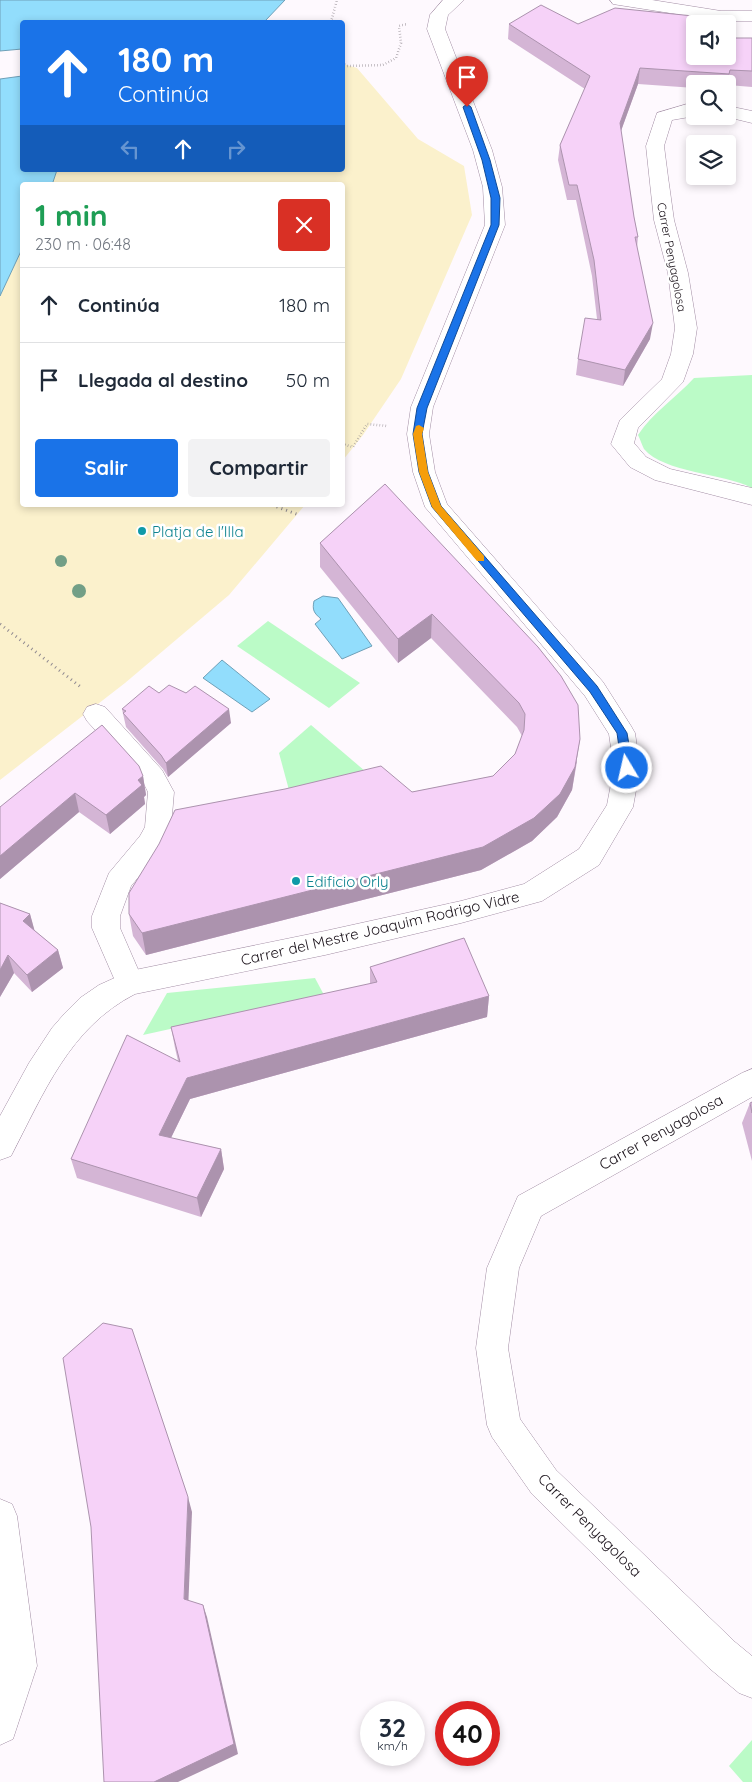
<!DOCTYPE html>
<html lang="es">
<head>
<meta charset="utf-8">
<style>
  :root { --surface:#fff; --page:#f2f2f3; --text:#1f2937; --muted:#747a83; --line:#e0e1e3; --accent:#1a73e8 }
  body { margin:0; font-family:Quicksand,sans-serif; background:var(--page); color:var(--text); height:100vh; display:flex; flex-direction:column; font-size:19px; white-space:nowrap }
  * { box-sizing:border-box; margin:0 }
  p { font-size:16px; color:var(--muted) }
  .icon { flex:none; width:28px; height:28px; fill:none; stroke:currentColor; stroke-width:2; stroke-linecap:round; stroke-linejoin:round }
  .map { position:relative; flex:1; overflow:hidden }
  .sheet { position:absolute; left:20px; top:182px; width:325px; height:325px; display:flex; flex-direction:column; background:var(--surface); border-radius:5px; box-shadow:0 2px 8px #0003 }
  .sheet>* { flex:none }
  .hud { position:absolute; left:20px; top:20px; width:325px; height:152px; border-radius:5px; box-shadow:0 2px 8px #0003; background:#1a73e8; color:#fff; overflow:hidden }
  .tools { position:absolute; left:686px; top:15px; display:grid; gap:10px }
  .tools a { display:grid; place-items:center; width:50px; height:50px; border-radius:5px; background:var(--surface); box-shadow:0 2px 8px #0003; font-size:25px }
  .speed { position:absolute; left:360px; top:1701px; display:flex; gap:10px; font-size:25px; font-weight:700; text-align:center }
  .speed>* { display:grid; place-content:center; width:65px; height:65px; border-radius:50%; background:var(--surface); box-shadow:0 2px 8px #0003; line-height:1 }
  .speed small { font-size:12px; font-weight:400 }
  .speed .limit { border:8px solid #d22; background:#fff; color:#111 }
  .pin { position:absolute; display:grid; place-items:center; width:42px; height:42px; color:#fff; margin:-51px -21px; border-radius:50% 50% 50% 0; rotate:-45deg; box-shadow:0 0 5px #0007 }
  .pin .icon { rotate:45deg }
  .me { position:absolute; width:55px; margin:-28px; rotate:351deg; stroke-linejoin:round; filter:drop-shadow(0 0 4px #0008) }
  .turn { display:flex; align-items:center; gap:18px; height:105px; padding:0 15px; font-size:22px }
  .turn .icon { width:65px; height:65px; stroke-width:2.5 }
  .turn b { display:block; font-size:35px; line-height:42px }
  .lanes { display:flex; align-items:center; height:48px; padding:0 15px; background:#0003; justify-content:center; gap:25px; direction:ltr }
  .lanes .off { opacity:.35 }
  .round { display:grid; place-items:center; flex:none; width:52px; height:52px; border-radius:5px; background:var(--page) }
  .headline { display:flex; align-items:center; justify-content:space-between; height:85px; padding:0 15px }
  h1 { font-size:30px; font-weight:700; line-height:38px; color:#1e9e55 }
  .button { display:flex; gap:10px; margin-top:auto; padding:10px 15px }
  .button a { flex:1; height:58px; border-radius:5px; background:var(--accent); color:#fff; font-size:20px; font-weight:700; line-height:58px; text-align:center }
  .button a+a { background:var(--page); color:var(--text) }
  ul { padding:0; list-style:none }
  li { display:flex; align-items:center; gap:15px; height:75px; padding:0 15px; border-top:1px solid var(--line) }
  li div { flex:1 }
  li b { display:block; font-size:19px }
  li em { font-style:normal }
  .map>svg:first-child { display:block }
  .green { fill:#bbfbc7 }
  .sand { fill:#fbf1cc }
  .water { fill:#92ddfc; stroke:#6ea0b8 }
  .lines { fill:none; stroke-linecap:round; stroke-linejoin:round }
  .street-casing { stroke:#a28da4; stroke-width:1 }
  .secondary-casing { stroke:#a28da4; stroke-width:1 }
  .path-far1 { stroke:#918b91; stroke-width:2.5; stroke-dasharray:0.5 2.5; stroke-linecap:butt }
  .path { stroke:#918b91; stroke-width:3; stroke-dasharray:1 4; stroke-linecap:butt }
  .street { fill:#fff; fill-rule:evenodd }
  .secondary { fill:#fff; fill-rule:evenodd }
  .tree { fill:#729f86 }
  .wall { fill:#d4b5d5 }
  .shaded-wall { fill:#ac93ae }
  .building { fill:#f6d2f8; stroke:#ac93ae }
  .route { fill:#1a73e8; stroke:#114b97 }
  .slow { fill:#f59e0b }
  .culture-dot { fill:#0f9aa8; stroke:#fff; stroke-width:2 }
  .labels { text-anchor:middle; dominant-baseline:central; stroke-width:5; stroke-linejoin:round; paint-order:stroke }
  .far-street-label { font-size:12px; fill:#1a121a; stroke:#fff }
  .culture-label { font-size:15px; fill:#0d838f; stroke:#fff; text-anchor:start }
  .street-label { font-size:15px; fill:#1a121a; stroke:#fff }
</style>
</head>
<body>
<div class="map">
<svg width="752" height="1782" viewBox="0 0 752 1782">
  <rect width="100%" height="100%" fill="#fef9fe"/>
  <g class="green">
    <path d="M 752,375 L 752,488 C 724,473 664,473 644,449 C 642,445 640,439 638,435 C 653,412 676,398 694,378 Z"/>
    <polygon points="268,621 360,683 329,708 237,646"/>
    <polygon points="311,725 379,783 293,805 279,753"/>
    <polygon points="315,978 324,995 143,1035 167,993"/>
    <polygon points="752,1740 752,1782 743,1782 729,1766"/>
  </g>
  <g class="sand">
    <polygon points="343,64 357,68 418,139 464,166 472,215 401,379 363,435 343,460 342,185 52,185 57,170 342,170"/>
    <polygon points="22,249 22,505 305,505 229,595 125,683 0,780 0,296"/>
  </g>
  <g class="water">
    <polygon points="0,0 285,0 265,21 256,22 22,22 22,49 0,51"/>
    <polygon points="22,76 22,170 57,170 52,185 22,185 22,249 0,296 0,79"/>
    <path d="M 323,596 L 338,598 L 372,646 L 342,659 L 315,624 L 321,619 C 314,613 312,610 314,601 Z"/>
    <polygon points="222,660 270,699 252,712 203,678"/>
  </g>
  <g class="lines">
    <defs>
      <g id="street">
        <polygon points="687,104 695,104 695,116 672,120 664,146 668,177 674,220 688,273 697,328 693,354 683,382 638,428 634,443 646,457 670,469 752,488 752,505 655,480 630,467 611,444 620,420 662,379 671,354 675,328 668,273 654,220 646,146 657,113"/>
        <polygon points="728,106 752,111 752,123 723,116 728,116"/>
        <polygon points="96,704 105,707 162,770 174,792 171,827 160,851 131,886 120,916 120,928 144,983 140,991 130,995 120,991 116,983 92,928 92,916 109,873 140,836 145,827 148,792 144,784 87,721 83,714 87,707"/>
        <polygon points="752,1069 752,1097 541,1216 519,1268 508,1348 520,1419 556,1470 735,1642 752,1656 752,1698 739,1693 709,1668 532,1494 492,1437 487,1425 476,1348 487,1268 518,1196 742,1073"/>
        <polygon points="0,1499 12,1504 17,1516 37,1666 13,1739 0,1745"/>
      </g>
      <g id="secondary">
        <path d="M 443,0 L 464,0 L 448,15 L 445,29 L 492,150 L 502,187 L 505,225 L 433,407 L 429,434 L 435,472 L 447,504 L 603,682 L 631,726 L 635,733 L 640,768 L 633,807 L 599,865 L 542,901 L 461,923 L 325,955 L 135,994 C 69,1028 44,1093 11,1156 L 0,1160 L 0,1116 L 29,1063 L 52,1028 L 65,1013 L 80,998 L 99,985 L 130,971 L 325,931 L 461,901 L 524,884 L 579,849 L 607,805 L 614,768 L 609,734 L 585,696 L 425,507 L 413,472 L 407,434 L 411,407 L 485,225 L 483,187 L 473,150 L 427,29 L 430,15 Z"/>
        <polygon points="610,0 652,0 721,11 752,11 752,21 721,21 619,5 613,4"/>
      </g>
    </defs>
    <use href="#street" class="street-casing"/>
    <use href="#secondary" class="secondary-casing"/>
    <g class="path-far1">
      <polyline points="331,22 337,0"/>
      <polyline points="342,63 347,66 383,65 396,58 401,43 399,26 407,24"/>
      <polyline points="342,444 353,447 367,424 387,426"/>
    </g>
    <g class="path">
      <polyline points="272,505 299,515"/>
      <polyline points="0,624 82,688"/>
    </g>
    <use href="#street" class="street"/>
    <use href="#secondary" class="secondary"/>
  </g>
  <g class="tree">
    <circle cx="61" cy="561" r="6"/>
    <circle cx="79" cy="591" r="7"/>
  </g>
  <g class="wall">
    <polygon points="509,24 578,24 695,56 752,38 752,87 728,85 728,84 695,84 695,88 638,84 621,131 634,217 638,237 637,248 650,339 623,386 576,375 578,359 597,319 592,276 576,200 567,200 558,160 560,145 585,89 508,39"/>
    <polygon points="385,484 577,762 572,790 557,817 532,841 481,870 146,955 133,936 129,914 412,792 493,776 515,754 522,736 517,727 431,638 398,663 320,567 320,543"/>
    <polygon points="159,693 231,723 168,777 163,769 126,727 122,709"/>
    <polygon points="143,776 146,795 144,797 145,804 110,834 79,812 0,879 0,807"/>
    <polygon points="0,903 30,914 34,930 58,950 63,968 32,992 14,973 0,997"/>
    <polygon points="370,967 489,996 487,1017 190,1099 171,1138 221,1149 224,1169 201,1217 77,1178 71,1159 178,1061 175,1048 171,1027 370,984"/>
    <polygon points="752,1102 752,1161 742,1123 750,1103"/>
  </g>
  <g class="shaded-wall">
    <polygon points="640,68 638,84 618,139 620,123"/>
    <polygon points="653,323 650,339 623,386 625,370"/>
    <polygon points="432,614 431,638 398,663 398,639"/>
    <polygon points="229,709 231,723 168,777 166,763"/>
    <polygon points="580,739 572,790 557,817 532,841 481,870 146,955 142,933"/>
    <polygon points="143,776 146,795 144,797 145,804 110,834 106,815 138,780"/>
    <polygon points="75,793 79,812 0,879 0,856"/>
    <polygon points="30,914 35,932 23,921"/>
    <polygon points="58,950 63,968 32,992 27,975"/>
    <polygon points="8,955 14,973 0,997 0,970"/>
    <polygon points="489,996 487,1017 190,1099 163,1154 159,1135 187,1078"/>
    <polygon points="221,1149 224,1169 201,1217 197,1198"/>
    <polygon points="188,1497 192,1512 188,1612 184,1599"/>
    <polygon points="203,1605 207,1617 238,1754 178,1782 154,1782"/>
  </g>
  <g class="building">
    <polygon points="541,5 578,24 615,8 703,17 701,24 695,24 695,56 728,56 728,38 752,38 752,71 730,70 729,74 640,68 620,123 634,217 638,237 635,237 653,323 625,370 578,359 585,318 601,320 594,260 577,185 569,185 560,145 590,76 509,24"/>
    <polygon points="385,484 538,647 561,676 578,705 580,739 575,767 560,794 534,818 483,847 142,933 129,914 129,893 159,844 175,810 285,789 381,766 412,792 493,776 515,754 524,730 525,714 519,703 432,614 398,639 320,543"/>
    <polygon points="169,685 186,693 195,686 229,709 166,763 161,755 123,713 126,711 122,709 149,686 159,693"/>
    <polygon points="102,725 139,766 143,776 138,780 142,785 106,815 75,793 0,856 0,807"/>
    <polygon points="0,903 30,914 23,921 58,950 27,975 8,955 0,970"/>
    <polygon points="464,938 489,996 187,1078 159,1135 221,1149 197,1198 71,1159 127,1035 180,1062 171,1027 377,982 370,967"/>
    <polygon points="752,1102 752,1113 750,1103"/>
    <polygon points="103,1323 132,1329 188,1497 184,1599 203,1605 234,1744 154,1782 104,1782 91,1527 63,1358"/>
  </g>
  <polygon class="route" points="467,104 471,107 490,160 500,198 499,225 427,408 422,434 428,472 441,506 597,686 627,733 633,768 627,773 622,768 617,733 590,692 432,507 419,472 413,434 417,408 491,225 491,198 482,160 463,107"/>
  <polygon class="slow" points="419,425 424,428 422,434 428,472 441,506 484,556 484,561 477,561 432,507 419,472 413,434 416,426"/>
  <g class="culture-dot">
    <circle cx="142" cy="531" r="5"/>
    <circle cx="296" cy="881" r="5"/>
  </g>
  <g class="labels">
    <g class="far-street-label">
      <text transform="translate(672 257) rotate(79)">Carrer Penyagolosa</text>
    </g>
    <g class="culture-label">
      <text x="152" y="531">Platja de l'Illa</text>
      <text x="306" y="881">Edificio Orly</text>
    </g>
    <g class="street-label">
      <text transform="translate(380 928) rotate(-13)">Carrer del Mestre Joaquim Rodrigo Vidre</text>
      <text transform="translate(661 1132) rotate(-29)">Carrer Penyagolosa</text>
      <text transform="translate(590 1525) rotate(45)">Carrer Penyagolosa</text>
    </g>
  </g>
</svg>
<div class="tools">
<a><svg class="icon" aria-label="sound" viewBox="0 0 24 24"><path d="M4 9h4l5-4v14l-5-4H4zM17 9q2 3 0 6"/></svg></a>
<a><svg class="icon" aria-label="search" viewBox="0 0 24 24"><circle cx="10" cy="10" r="6"/><path d="M15 15l6 6"/></svg></a>
<a><svg class="icon" aria-label="layers" viewBox="0 0 24 24"><path d="M12 4l9 5-9 5-9-5zM3 14l9 5 9-5"/></svg></a>
</div>
<div class="speed"><div>32<small>km/h</small></div><div class="limit">40</div></div>
<div class="pin" style="left:467px;top:107px;background:#d93025"><svg class="icon" aria-label="arrive" viewBox="0 0 24 24"><path d="M6 21V4h12l-3 4 3 4H6"/></svg></div>
<svg class="me" style="left:627px;top:768px" viewBox="-20 -20 40 40"><circle r="17" fill="#1a73e8" stroke="#fff" stroke-width="3"/><path d="M0-11L8 9 0 5-8 9z" fill="#fff"/></svg>
<div class="hud">
<div class="turn"><svg class="icon" aria-label="ahead" viewBox="0 0 24 24"><path d="M12 20V5M6 11l6-6 6 6"/></svg><div><b>180 m</b>Continúa</div></div>
<div class="lanes"><svg class="icon off" aria-label="left" viewBox="0 0 24 24"><path d="M17 20v-9H6M10 6l-5 5 5 5"/></svg><svg class="icon" aria-label="ahead" viewBox="0 0 24 24"><path d="M12 20V5M6 11l6-6 6 6"/></svg><svg class="icon off" aria-label="right" viewBox="0 0 24 24"><path d="M7 20v-9h11M14 6l5 5-5 5"/></svg></div>
</div>
<section class="sheet">
<div class="headline"><div><h1>1 min</h1><p>230 m · 06:48</p></div><a class="round" style="background:#d93025;color:#fff"><svg class="icon" aria-label="close" viewBox="0 0 24 24"><path d="M6 6l12 12M18 6L6 18"/></svg></a></div>
<ul>
<li><svg class="icon" aria-label="ahead" viewBox="0 0 24 24"><path d="M12 20V5M6 11l6-6 6 6"/></svg><div><b>Continúa</b></div><em>180 m</em></li>
<li><svg class="icon" aria-label="arrive" viewBox="0 0 24 24"><path d="M6 21V4h12l-3 4 3 4H6"/></svg><div><b>Llegada al destino</b></div><em>50 m</em></li>
</ul>
<div class="button"><a>Salir</a><a>Compartir</a></div>
</section>
</div>
</body>
</html>
